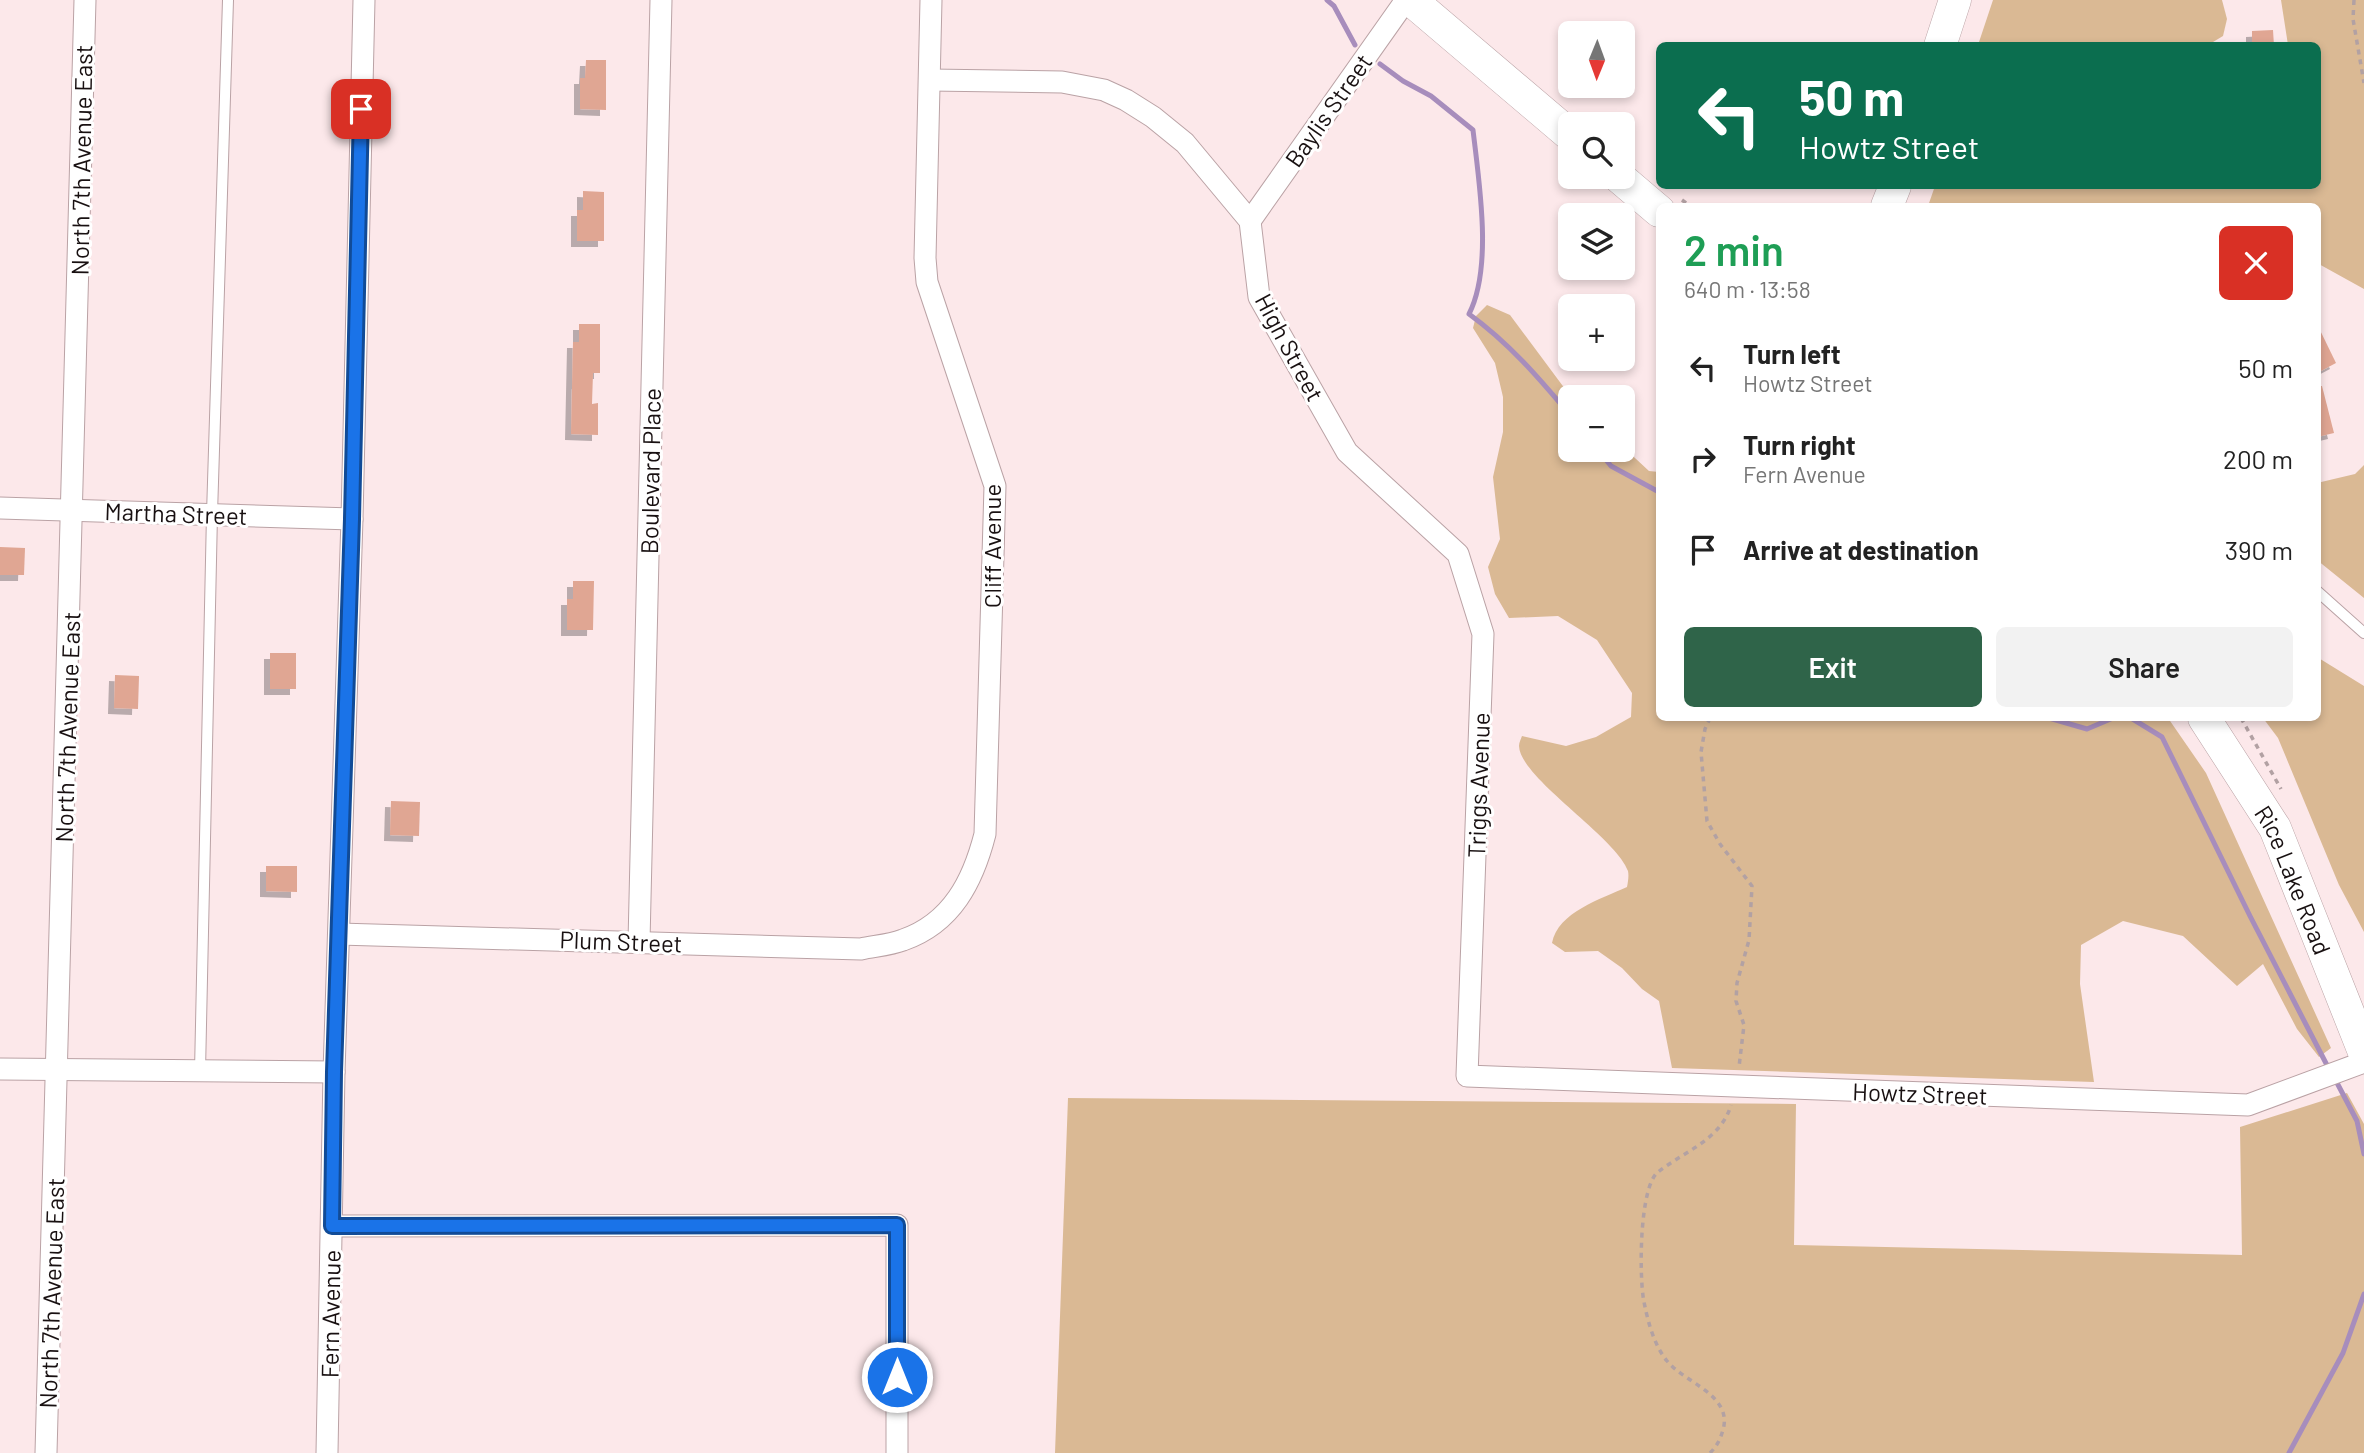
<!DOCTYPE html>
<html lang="en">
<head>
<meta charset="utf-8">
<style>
  :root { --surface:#fff; --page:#f2f2f2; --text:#222; --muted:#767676; --accent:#2f6449 }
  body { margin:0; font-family:Barlow,sans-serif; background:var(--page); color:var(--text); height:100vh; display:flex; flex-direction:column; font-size:26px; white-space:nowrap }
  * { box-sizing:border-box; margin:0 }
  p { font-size:23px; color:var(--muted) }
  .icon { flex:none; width:38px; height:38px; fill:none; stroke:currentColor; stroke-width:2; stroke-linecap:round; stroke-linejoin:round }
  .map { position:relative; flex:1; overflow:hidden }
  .panel { position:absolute; left:1656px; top:203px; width:665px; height:518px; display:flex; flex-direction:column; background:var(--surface); border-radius:10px; box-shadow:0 4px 10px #0003 }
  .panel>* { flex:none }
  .banner { position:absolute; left:1656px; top:42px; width:665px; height:147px; border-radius:10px; box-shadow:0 4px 10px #0003; background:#0b6e4f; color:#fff; overflow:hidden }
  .needle { width:46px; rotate:181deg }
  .controls { position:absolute; left:1558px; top:21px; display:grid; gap:14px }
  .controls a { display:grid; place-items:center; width:77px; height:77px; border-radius:10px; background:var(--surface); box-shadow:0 4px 10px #0003; font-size:35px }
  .pin { position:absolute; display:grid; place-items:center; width:60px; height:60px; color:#fff; margin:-30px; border-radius:14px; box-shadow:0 4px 10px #0006 }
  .me { position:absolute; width:77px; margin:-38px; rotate:0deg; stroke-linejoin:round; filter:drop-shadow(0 0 5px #0008) }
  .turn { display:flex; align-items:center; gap:24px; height:147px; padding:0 28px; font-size:32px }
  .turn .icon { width:91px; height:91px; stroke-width:2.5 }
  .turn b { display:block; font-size:49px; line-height:60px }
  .round { display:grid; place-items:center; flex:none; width:74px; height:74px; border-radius:10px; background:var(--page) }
  .headline { display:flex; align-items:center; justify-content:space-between; height:119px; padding:0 28px }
  h1 { font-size:42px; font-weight:600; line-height:52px; color:#1e9e55 }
  .action { display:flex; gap:14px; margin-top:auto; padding:14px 28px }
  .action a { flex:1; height:80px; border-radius:10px; background:var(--accent); color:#fff; font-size:28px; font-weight:600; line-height:80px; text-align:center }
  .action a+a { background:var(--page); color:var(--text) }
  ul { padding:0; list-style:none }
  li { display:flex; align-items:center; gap:21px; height:91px; padding:0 28px }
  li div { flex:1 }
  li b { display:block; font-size:26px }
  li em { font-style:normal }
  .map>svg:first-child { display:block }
  .green { fill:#dab994 }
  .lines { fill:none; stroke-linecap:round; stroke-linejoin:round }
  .stream { stroke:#a78dbc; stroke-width:5 }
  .building { fill:#e0a693; filter:url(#shadow) }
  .lane-casing { stroke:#baa2a5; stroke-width:12 }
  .street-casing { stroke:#baa2a5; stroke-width:23 }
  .secondary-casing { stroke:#baa2a5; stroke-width:33 }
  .path { stroke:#b2a1a3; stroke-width:3.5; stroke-dasharray:5 5; stroke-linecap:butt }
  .lane { stroke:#fff; stroke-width:10 }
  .street { stroke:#fff; stroke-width:21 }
  .secondary { stroke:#fff; stroke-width:32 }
  .route-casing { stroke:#114b97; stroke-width:18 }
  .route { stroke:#1a73e8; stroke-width:12 }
  .labels { text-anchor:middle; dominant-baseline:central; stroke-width:6; stroke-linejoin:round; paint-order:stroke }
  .street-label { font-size:24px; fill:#181011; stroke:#fff }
</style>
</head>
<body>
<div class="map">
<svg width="2364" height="1453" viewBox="0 0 2364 1453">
  <defs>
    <filter id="shadow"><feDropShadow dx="-6" dy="6" stdDeviation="0" flood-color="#0004"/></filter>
  </defs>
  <rect width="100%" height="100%" fill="#fce8ea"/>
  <g class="green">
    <polygon points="1993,0 2222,0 2227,19 2223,36 2208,45 1978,45"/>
    <polygon points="2281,0 2364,0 2364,289 2317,263 2317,206 1928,206 1935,186 2317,186 2317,46 2288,45"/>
    <path d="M 1487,305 L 1510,315 L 1571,397 L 1570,450 L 1622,450 L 1622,446 L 1649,471 L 1659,472 L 1659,718 L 2168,718 L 2206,773 L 2331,1048 L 2319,1057 L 2297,1029 L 2263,964 L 2237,986 L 2183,936 L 2123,921 L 2081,945 L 2080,984 L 2094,1082 L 1672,1068 L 1659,1001 L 1642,989 L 1622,968 L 1598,951 L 1565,952 L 1552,943 C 1558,912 1601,899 1627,887 C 1628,882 1629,876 1628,871 C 1616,837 1520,778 1519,746 C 1519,742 1521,739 1522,736 L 1566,746 L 1596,737 L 1631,717 L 1632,693 L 1597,640 L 1558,616 L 1509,618 L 1495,594 L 1488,567 L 1500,539 L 1493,477 L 1503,432 L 1503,397 L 1495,363 L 1473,328 L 1476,316 Z"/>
    <polygon points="2364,465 2364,598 2317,560 2317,483 2355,474"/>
    <polygon points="2317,657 2364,686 2364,932 2339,885 2278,738 2263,718 2317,718"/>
    <polygon points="2347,1093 2364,1124 2364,1453 1055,1453 1068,1098 1796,1104 1794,1245 2242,1255 2240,1127"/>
  </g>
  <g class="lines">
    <g class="stream">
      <polyline points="1327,0 1334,6 1355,45"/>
      <path d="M 1380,64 L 1403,81 L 1431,96 L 1473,130 C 1479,182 1493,267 1469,314 C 1509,343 1539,378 1570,415"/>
      <polyline points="1598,450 1611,466 1659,492"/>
      <polyline points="2049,718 2087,729 2113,718"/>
      <polyline points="2131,718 2162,737 2250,916 2330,1071"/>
      <polyline points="2335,1079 2357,1121 2364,1154"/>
      <polyline points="2289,1453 2343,1353 2364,1294"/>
    </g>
  </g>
  <g class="building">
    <polygon points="2273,30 2274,46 2252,46 2252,31"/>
    <polygon points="586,60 606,60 606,110 580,109 580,78 585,78"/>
    <polygon points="583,191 604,192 604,241 577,241 577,210 583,210"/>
    <polygon points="579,324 600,324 600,373 593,373 592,404 598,403 598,435 571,434 573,342 579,342"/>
    <polygon points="2317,324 2336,363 2317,373"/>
    <polygon points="2317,386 2322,386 2334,433 2317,437"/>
    <polygon points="0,547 25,548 24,575 0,575"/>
    <polygon points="573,581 594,581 593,630 567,630 567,599 573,599"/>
    <rect x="270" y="653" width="26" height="36"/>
    <polygon points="115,675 139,676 138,709 114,708"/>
    <polygon points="391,801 420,802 419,836 390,835"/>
    <polygon points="266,866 297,866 297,892 266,891"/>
  </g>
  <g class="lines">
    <defs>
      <g id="lane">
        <polyline points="2317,591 2364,633"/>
        <polyline points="200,1071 212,514 228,0"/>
      </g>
      <g id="street">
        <polyline points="930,80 1062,82 1104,90 1126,100 1153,117 1185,143 1250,221 1259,297 1347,452 1458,554 1483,634 1467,1076 2248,1105 2364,1062"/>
        <polyline points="1250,221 1406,0"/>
        <polyline points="0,508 352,519"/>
        <path d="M 339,934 L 861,949 C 875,946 890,945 903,940 C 952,923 973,881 985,834 L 995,486 L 927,282 L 925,258 L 931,0"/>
        <polyline points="639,942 661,0"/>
        <polyline points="0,1069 334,1072"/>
        <polyline points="332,1226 897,1225 897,1453"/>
        <polyline points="46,1453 85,0"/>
        <polyline points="327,1453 334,1072 352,519 364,0"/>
      </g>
      <g id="secondary">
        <polyline points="1411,0 1570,135"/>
        <polyline points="1940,46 1955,0"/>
        <polyline points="1619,177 1659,211"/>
        <polyline points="1887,206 1895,186"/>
        <path id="s1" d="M 2204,718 L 2275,828 L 2364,1052"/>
      </g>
    </defs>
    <use href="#lane" class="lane-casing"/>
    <use href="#street" class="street-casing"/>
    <use href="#secondary" class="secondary-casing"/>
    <g class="path">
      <polyline points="2354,0 2353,19 2364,83"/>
      <polyline points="1682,200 1690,206"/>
      <polyline points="1710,718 1705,729 1701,752 1707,821 1720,844 1752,886 1749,940 1737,983 1736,1001 1744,1025 1739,1067"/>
      <polyline points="2241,718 2281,789"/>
      <path d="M 1710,1453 C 1717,1446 1720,1440 1723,1430 C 1733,1395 1685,1383 1667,1361 C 1654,1345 1648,1322 1644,1302 C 1639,1278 1639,1187 1658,1172 C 1683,1152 1721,1140 1731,1105"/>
    </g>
    <use href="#lane" class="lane"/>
    <use href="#street" class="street"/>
    <use href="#secondary" class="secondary"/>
  </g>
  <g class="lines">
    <defs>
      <polyline id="route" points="361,109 352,519 334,1072 332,1226 897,1225 897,1377"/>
    </defs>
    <use href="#route" class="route-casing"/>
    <use href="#route" class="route"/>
  </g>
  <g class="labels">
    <g class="street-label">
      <text transform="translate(1328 110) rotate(-55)">Baylis Street</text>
      <text transform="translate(81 160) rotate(-89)">North 7th Avenue East</text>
      <text transform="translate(1290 347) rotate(62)">High Street</text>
      <text transform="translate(650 471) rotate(-89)">Boulevard Place</text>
      <text transform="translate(176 513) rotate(2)">Martha Street</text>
      <text transform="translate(991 546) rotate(-90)">Cliff Avenue</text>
      <text transform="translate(67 727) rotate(-88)">North 7th Avenue East</text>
      <text transform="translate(1478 785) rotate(-88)">Triggs Avenue</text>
      <text stroke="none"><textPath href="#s1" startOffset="186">Rice Lake Road</textPath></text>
      <text transform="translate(621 941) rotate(2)">Plum Street</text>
      <text transform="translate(1920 1093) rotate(2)">Howtz Street</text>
      <text transform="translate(51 1293) rotate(-88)">North 7th Avenue East</text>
      <text transform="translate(330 1314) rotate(-89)">Fern Avenue</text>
    </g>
  </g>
</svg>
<div class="controls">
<a><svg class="needle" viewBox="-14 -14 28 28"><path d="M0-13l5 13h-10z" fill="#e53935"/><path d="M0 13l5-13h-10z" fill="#767676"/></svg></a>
<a><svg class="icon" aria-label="search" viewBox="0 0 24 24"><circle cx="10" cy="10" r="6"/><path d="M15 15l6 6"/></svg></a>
<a><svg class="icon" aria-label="layers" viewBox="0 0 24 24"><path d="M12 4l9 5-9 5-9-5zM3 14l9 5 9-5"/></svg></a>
<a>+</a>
<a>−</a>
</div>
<div class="pin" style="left:361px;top:109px;background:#d93025"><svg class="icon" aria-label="arrive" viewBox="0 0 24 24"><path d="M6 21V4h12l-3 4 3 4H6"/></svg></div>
<svg class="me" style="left:897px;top:1377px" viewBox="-20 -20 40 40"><circle r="17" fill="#1a73e8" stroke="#fff" stroke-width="3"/><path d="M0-11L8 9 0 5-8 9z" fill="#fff"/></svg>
<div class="banner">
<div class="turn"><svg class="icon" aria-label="left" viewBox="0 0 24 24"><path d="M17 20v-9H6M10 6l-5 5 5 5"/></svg><div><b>50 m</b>Howtz Street</div></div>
</div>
<section class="panel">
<div class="headline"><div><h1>2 min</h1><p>640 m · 13:58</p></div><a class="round" style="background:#d93025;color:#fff"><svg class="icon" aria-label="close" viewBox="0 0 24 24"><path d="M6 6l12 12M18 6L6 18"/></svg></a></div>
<ul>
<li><svg class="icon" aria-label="left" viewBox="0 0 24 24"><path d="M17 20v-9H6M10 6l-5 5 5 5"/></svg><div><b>Turn left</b><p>Howtz Street</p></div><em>50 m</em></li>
<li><svg class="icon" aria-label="right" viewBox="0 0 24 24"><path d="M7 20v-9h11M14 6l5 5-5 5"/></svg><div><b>Turn right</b><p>Fern Avenue</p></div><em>200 m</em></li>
<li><svg class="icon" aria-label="arrive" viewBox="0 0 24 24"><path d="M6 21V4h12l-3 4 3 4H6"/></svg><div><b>Arrive at destination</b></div><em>390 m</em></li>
</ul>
<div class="action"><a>Exit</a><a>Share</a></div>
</section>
</div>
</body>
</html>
